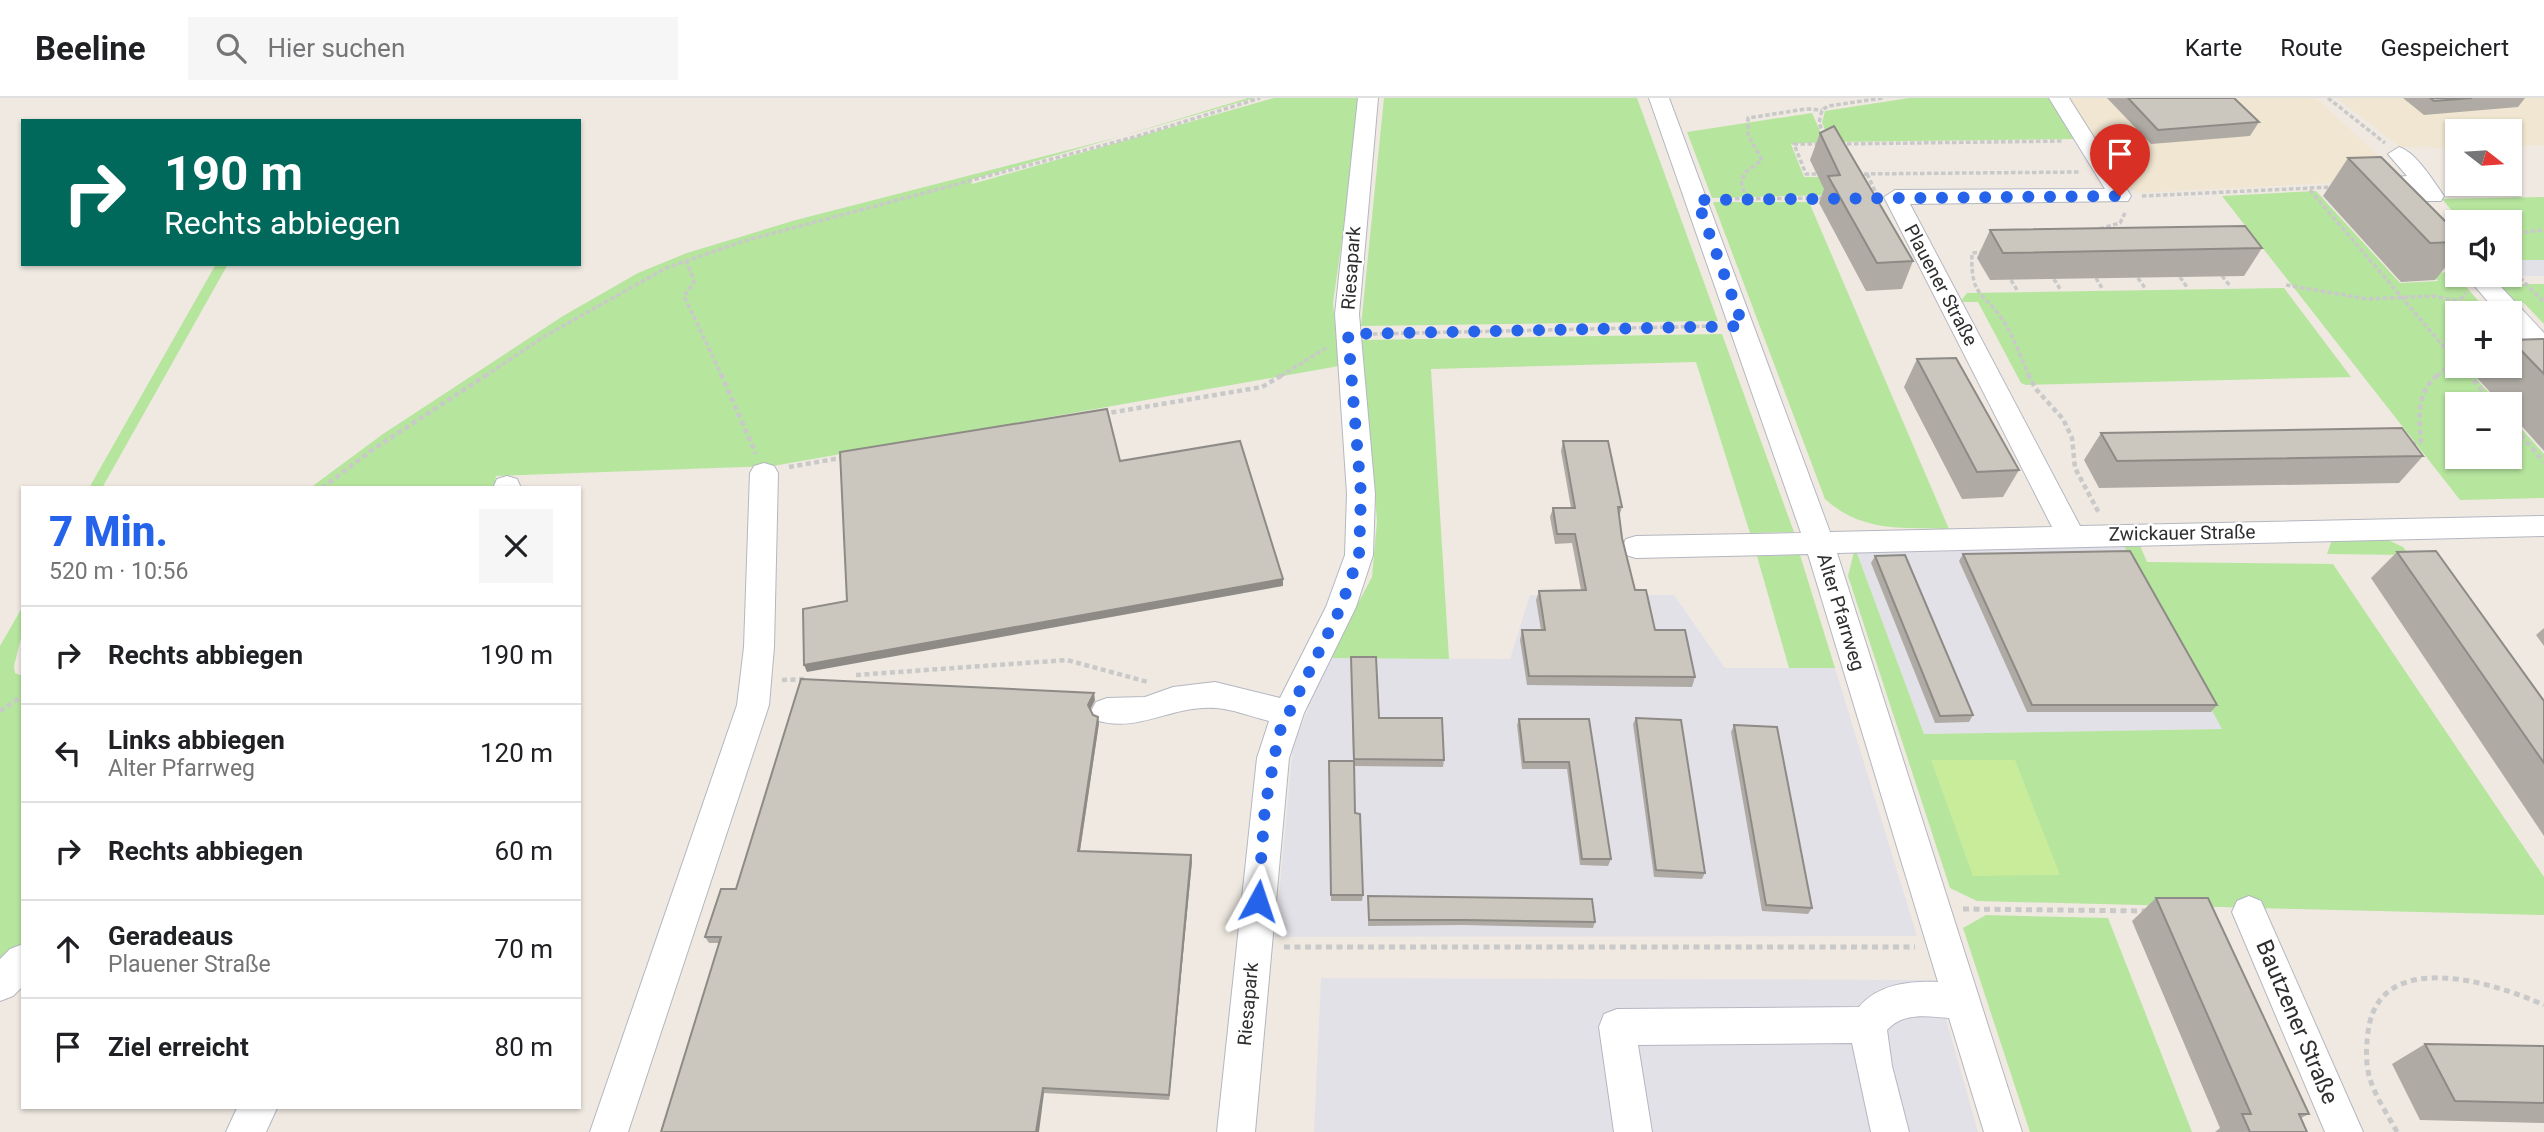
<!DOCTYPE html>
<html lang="de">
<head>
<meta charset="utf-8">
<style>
  :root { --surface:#fff; --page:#f6f6f6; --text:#202124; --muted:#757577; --line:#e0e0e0; --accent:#2563eb }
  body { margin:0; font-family:Roboto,sans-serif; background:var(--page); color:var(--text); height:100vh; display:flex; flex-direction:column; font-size:26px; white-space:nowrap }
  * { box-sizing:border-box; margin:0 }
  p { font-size:23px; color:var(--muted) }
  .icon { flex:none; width:38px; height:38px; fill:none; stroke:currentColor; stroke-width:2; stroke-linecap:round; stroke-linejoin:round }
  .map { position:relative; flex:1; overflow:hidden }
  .drawer { position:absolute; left:21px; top:388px; width:560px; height:623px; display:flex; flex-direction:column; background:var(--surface); border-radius:0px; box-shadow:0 2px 5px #0004 }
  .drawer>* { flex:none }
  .hud { position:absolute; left:21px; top:21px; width:560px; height:147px; border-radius:0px; box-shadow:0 2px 5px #0004; background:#00695c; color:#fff; overflow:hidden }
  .needle { width:46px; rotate:107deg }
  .buttons { position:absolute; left:2445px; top:21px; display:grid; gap:14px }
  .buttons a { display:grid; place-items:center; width:77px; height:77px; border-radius:0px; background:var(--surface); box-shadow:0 2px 5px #0004; font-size:35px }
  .pin { position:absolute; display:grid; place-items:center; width:60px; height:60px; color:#fff; margin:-72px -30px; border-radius:50% 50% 50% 0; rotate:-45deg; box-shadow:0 0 7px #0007 }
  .pin .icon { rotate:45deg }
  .me { position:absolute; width:77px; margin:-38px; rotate:5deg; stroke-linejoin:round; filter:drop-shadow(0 0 5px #0008) }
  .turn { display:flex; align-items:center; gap:24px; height:147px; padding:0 28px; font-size:32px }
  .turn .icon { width:91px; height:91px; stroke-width:2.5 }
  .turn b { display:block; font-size:49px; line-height:60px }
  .round { display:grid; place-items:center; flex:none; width:74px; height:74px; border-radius:0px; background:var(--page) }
  .head { display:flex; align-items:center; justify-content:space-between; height:119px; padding:0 28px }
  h1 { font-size:42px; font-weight:800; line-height:52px; color:var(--accent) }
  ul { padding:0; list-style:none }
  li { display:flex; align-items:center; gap:21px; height:98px; padding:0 28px; border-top:2px solid var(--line) }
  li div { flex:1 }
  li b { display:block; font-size:26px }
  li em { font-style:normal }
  header { display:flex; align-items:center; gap:42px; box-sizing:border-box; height:98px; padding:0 35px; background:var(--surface); border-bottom:2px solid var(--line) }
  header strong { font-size:33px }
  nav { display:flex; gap:38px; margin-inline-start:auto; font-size:24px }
  .search { width:490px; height:63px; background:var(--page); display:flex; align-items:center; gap:18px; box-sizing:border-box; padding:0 24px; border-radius:0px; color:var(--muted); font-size:26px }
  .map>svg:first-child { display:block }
  .industrial { fill:#e3e1e8 }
  .education { fill:#f0e6d1 }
  .green { fill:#b6e59e }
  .pitch { fill:#c9ec9a }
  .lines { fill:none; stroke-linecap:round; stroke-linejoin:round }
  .minor-casing { stroke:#b4b7c1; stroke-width:2 }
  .path-far2 { stroke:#c9c9c9; stroke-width:3.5; stroke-dasharray:4.5 2.5; stroke-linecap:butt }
  .path-far1 { stroke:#c9c9c9; stroke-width:4.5; stroke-dasharray:5 3.5; stroke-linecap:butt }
  .path { stroke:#c9c9c9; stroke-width:5; stroke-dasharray:6 4.5; stroke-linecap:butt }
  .minor { fill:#fff; fill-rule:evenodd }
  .wall { fill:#afaba4 }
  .shaded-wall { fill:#8e8b86 }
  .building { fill:#cbc7bf; stroke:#8e8b86; stroke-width:2 }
  .route { stroke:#2563eb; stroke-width:12; stroke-dasharray:0 21.6 }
  .labels { text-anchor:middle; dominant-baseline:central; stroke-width:5; stroke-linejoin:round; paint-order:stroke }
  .street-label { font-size:19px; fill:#2e2e2e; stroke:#fff }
  .near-street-label { font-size:23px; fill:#2e2e2e; stroke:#fff }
</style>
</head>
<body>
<header>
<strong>Beeline</strong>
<div class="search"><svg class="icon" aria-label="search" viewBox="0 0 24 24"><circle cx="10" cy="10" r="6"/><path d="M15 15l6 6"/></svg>Hier suchen</div>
<nav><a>Karte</a><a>Route</a><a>Gespeichert</a></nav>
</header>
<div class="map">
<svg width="2544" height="1034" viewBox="0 0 2544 1034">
  <rect width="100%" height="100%" fill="#efe9e1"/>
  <g class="industrial">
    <polygon points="2510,162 2544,162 2544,178 2519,178 2510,168"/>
    <polygon points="2123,446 2223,631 1924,636 1855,450"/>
    <polygon points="1530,497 1674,497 1725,570 1835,570 1917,838 1275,839 1293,648 1329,560 1510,561"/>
    <polygon points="1321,880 1935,882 1978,1034 1314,1034"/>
  </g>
  <g class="education">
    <polygon points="2067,0 2316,0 2404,81 2139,95 2120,85"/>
    <polygon points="2337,0 2544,0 2544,47 2510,48 2510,33 2457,33 2457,50 2400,49"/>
  </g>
  <g class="green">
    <polygon points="1248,0 1254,0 970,82 972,86 1274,0 1362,0 1333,205 1339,268 773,368 496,378 494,390 310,390 383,336 563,218 638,175 687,155 796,122 1119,39"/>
    <polygon points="1384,0 1637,0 1718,223 1361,228"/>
    <polygon points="1909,0 2053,0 2077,41 1831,44 1822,25 1825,13"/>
    <polygon points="1812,15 1825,44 1791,46 1804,79 1826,79 1833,97 1712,100 1687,34"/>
    <polygon points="2316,93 2400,185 2438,183 2431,175 2453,174 2489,215 2457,215 2457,268 2510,268 2510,238 2544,277 2474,278 2499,306 2457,306 2457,359 2510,359 2510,318 2544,356 2544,400 2460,402 2222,98"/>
    <polygon points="2544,99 2544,162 2510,162 2510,124 2457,124 2457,139 2448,139 2451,127 2458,120 2442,101"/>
    <path d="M 1713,104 L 1809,104 L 1949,431 C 1901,429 1863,435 1825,401 Z"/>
    <polygon points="216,166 228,166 102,390 89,390"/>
    <polygon points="2507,186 2544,186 2544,226 2524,205 2508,205 2499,193"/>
    <polygon points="2284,190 2351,279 2026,287 2021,285 1978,204 1960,204 1967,195"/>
    <polygon points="1722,236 1794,434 1750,435 1696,264 1431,271 1449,561 1329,560 1372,479 1377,423 1362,242"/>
    <polygon points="2386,441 2403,449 2409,457 2327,456 2332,442"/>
    <polygon points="2139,445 2147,464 2333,466 2544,779 2544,817 1977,803 1950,790 1848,478 1855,450 1924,636 2222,631 2123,446"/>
    <polygon points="1800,457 1835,570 1789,570 1757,458"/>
    <polygon points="23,508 23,532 14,568 15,575 23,578 23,845 0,868 0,548"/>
    <polygon points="1986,817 2108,820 2192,1034 2030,1034 1963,830"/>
  </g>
  <polygon class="pitch" points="1931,662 2015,662 2060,777 1973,778"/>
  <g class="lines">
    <defs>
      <g id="minor">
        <path d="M 1358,0 L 1378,0 L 1359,216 L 1375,396 L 1373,457 L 1356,509 L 1304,615 L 1289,660 L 1255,1034 L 1217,1034 L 1257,660 L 1269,623 C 1252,619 1233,611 1216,610 C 1174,606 1137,636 1096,622 L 1091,613 L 1096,604 L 1107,600 L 1145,599 L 1173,589 L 1215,584 L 1280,600 L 1326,509 L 1345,457 L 1347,396 L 1335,216 Z"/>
        <path d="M 1649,0 L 1669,0 L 1830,434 L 2052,429 L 1884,99 L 1895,92 L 2105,91 L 2049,0 L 2069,0 L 2131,98 L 2128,103 L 1910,106 L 2080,428 L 2544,418 L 2544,438 L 1837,455 L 2022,1034 L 1984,1034 L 1949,920 C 1927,918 1903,914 1887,932 L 1892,968 L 1909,1034 L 1871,1034 L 1852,945 L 1638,947 L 1652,1034 L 1614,1034 L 1599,929 L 1604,916 L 1617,911 L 1859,909 C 1878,886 1910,883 1938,884 L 1808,456 L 1636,460 L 1626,457 L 1622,449 L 1626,441 L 1636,438 L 1801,435 Z"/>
        <path d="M 2399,49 C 2416,54 2434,84 2444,98 L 2441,103 L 2425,103 L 2414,91 L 2367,92 L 2364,87 L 2367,82 L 2407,78 L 2388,56 Z"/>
        <polygon points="2465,177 2490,177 2544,235 2544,259 2535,257 2510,228 2510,215 2498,215"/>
        <polygon points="764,365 774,368 778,375 774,549 769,607 628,1034 590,1034 737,607 744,549 750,375 754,368"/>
        <polygon points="507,378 517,381 521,390 493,390 497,381"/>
        <polygon points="2249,798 2261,803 2363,1034 2325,1034 2232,814 2237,803"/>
        <polygon points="23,846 23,888 13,898 0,903 0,861 10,851"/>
        <polygon points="237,1010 277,1010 266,1034 226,1034"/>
      </g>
    </defs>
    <use href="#minor" class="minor-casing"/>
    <g class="path-far2">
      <polyline points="2328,0 2385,45"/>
      <polyline points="1824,37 1819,25 1822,12 1828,8 1883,0"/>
      <polyline points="1819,46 1794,46 1806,76 1821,76"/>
      <polyline points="1840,46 2062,43"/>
      <polyline points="1857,76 2080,74"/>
      <polyline points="1867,76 1876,95"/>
      <polyline points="2310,92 2457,264"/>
      <polyline points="2142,98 2332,89"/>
      <polyline points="1721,101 1824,100"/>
      <polyline points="1746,101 1741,83 1746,74 1762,62 1748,37 1748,20 1806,11 1822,12"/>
      <polyline points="2093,133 2120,125 2125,115"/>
      <polyline points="2510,136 2544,132"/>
      <path d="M 1984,154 L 1972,155 C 1970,203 1986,193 2006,227 C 2015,243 2022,261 2029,278"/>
      <polyline points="686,162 694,184 684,198 722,278"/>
      <polyline points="2510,170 2544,204"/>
      <polyline points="2222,178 2230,188"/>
      <polyline points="2180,179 2187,189"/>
      <polyline points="2096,180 2102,190"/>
      <polyline points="2138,180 2145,190"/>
      <polyline points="2054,181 2060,191"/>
      <polyline points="2011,182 2017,192"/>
      <polyline points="2286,187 2367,201 2432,198 2459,203"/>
      <polyline points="2458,215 2459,203 2466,195"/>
      <polyline points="1373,236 1717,228"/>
      <polyline points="2461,268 2469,278"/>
      <polyline points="485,278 545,238 666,170 744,143 1138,38 1260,0"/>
      <polyline points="1281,278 1326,250"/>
      <polyline points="2437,278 2452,265 2457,254"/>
    </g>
    <g class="path-far1">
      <polyline points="721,276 756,356"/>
      <polyline points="2028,276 2035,290 2063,321 2072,340 2075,370 2099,415"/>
      <polyline points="2468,276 2494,306"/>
      <polyline points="1103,316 1262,289 1284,276"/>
      <polyline points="2510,324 2544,364"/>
      <path d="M 2411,347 L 2421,343 C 2419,316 2416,294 2439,276"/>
      <polyline points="789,369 846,359"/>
      <polyline points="322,390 372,352 488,276"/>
      <polyline points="856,577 1067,562 1148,584"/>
      <polyline points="782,582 806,581"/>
      <polyline points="0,613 23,598"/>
    </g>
    <g class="path">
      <polyline points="1963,811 2147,813"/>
      <polyline points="1284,849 1915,849"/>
      <path d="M 2397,1034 C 2388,1017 2376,1000 2370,981 C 2365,965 2366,945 2369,928 C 2384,850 2495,885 2544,907"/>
    </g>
    <use href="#minor" class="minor"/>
  </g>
  <g class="wall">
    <polygon points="2107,0 2234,0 2259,24 2250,38 2151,46"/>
    <polygon points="2403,0 2525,0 2518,9 2424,17"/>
    <polygon points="1820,35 1913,163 1902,191 1866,193 1819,105 1824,91 1810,62"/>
    <polygon points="2348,60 2457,135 2457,155 2435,182 2401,184 2323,98"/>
    <polygon points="1990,132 2262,150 2244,178 1990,182 1977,160"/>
    <polygon points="2544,241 2544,353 2510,315 2510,306 2501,306 2477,280 2489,268 2510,268 2510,244 2511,242"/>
    <polygon points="1917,261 2019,372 2003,399 1962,401 1904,289"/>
    <polygon points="2101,335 2423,358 2399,385 2099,390 2084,362"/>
    <polygon points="1563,343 1622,409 1619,419 1622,440 1635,492 1655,532 1695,579 1692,589 1527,587 1520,542 1522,532 1541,532 1536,502 1539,493 1581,492 1572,445 1555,446 1550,419 1553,410 1571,410 1561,353"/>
    <polygon points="2397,454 2544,603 2544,738 2371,480"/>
    <polygon points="1963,456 2217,607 2211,614 2027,614 1959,463"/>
    <polygon points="1875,458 1973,617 1969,624 1935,625 1871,465"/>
    <polygon points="2544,530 2544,548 2536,537"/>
    <polygon points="1351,559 1379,620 1444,662 1443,669 1354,668 1355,715 1363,797 1362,803 1331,803 1329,669 1353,663"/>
    <polygon points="1095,602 1090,612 1099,625 1080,753 1192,763 1169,1002 1044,995 719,845 709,845 705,839"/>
    <polygon points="1636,620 1705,775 1702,781 1654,779 1633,626"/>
    <polygon points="1519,621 1589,621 1611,761 1608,768 1580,767 1567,671 1522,671 1517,627"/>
    <polygon points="1734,627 1812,810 1808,816 1762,813 1731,634"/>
    <polygon points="1368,798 1595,824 1593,830 1463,827 1368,828"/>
    <polygon points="2156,800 2309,1016 2301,1020 2307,1034 2215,1034 2220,1030 2132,823"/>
    <polygon points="2425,946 2544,948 2544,1025 2420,1022 2392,966"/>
  </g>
  <g class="shaded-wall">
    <polygon points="1283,481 1283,488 807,574 804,567"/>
    <polygon points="1094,595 1095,602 1089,614 1088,607"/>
    <polygon points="1098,619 1099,625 1079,759 1078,753"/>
    <polygon points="1191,757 1192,763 1169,1002 1169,997"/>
    <polygon points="1043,990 1044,995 1039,1034 1036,1034"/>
  </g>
  <g class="building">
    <polygon points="2128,0 2234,0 2259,24 2158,32"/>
    <polygon points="2430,0 2472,0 2434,3"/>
    <polygon points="1834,28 1913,163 1877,165 1828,78 1840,77 1820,35"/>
    <polygon points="2381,59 2457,135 2457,144 2430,145 2348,60"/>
    <polygon points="2245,128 2262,150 2003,155 1990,132"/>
    <polygon points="2544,241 2544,276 2511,242"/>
    <polygon points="1956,260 2019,372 1977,374 1917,261"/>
    <polygon points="1107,311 1120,363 1240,343 1283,481 804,567 803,511 847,503 840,354"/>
    <polygon points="2402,330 2423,358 2117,363 2101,335"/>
    <polygon points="1563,343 1608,343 1622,409 1618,409 1622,440 1635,492 1646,492 1655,532 1685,532 1695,579 1529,578 1522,532 1545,532 1539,493 1586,492 1575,436 1557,436 1553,410 1575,410"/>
    <polygon points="2130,453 2217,607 2032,607 1963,456"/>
    <polygon points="2436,453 2544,603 2544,665 2397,454"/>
    <polygon points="1905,457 1973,617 1940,618 1875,458"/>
    <polygon points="1351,559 1376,559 1379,620 1442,620 1444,662 1354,661"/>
    <polygon points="801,581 1094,595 1088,607 1093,617 1098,619 1078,753 1191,757 1169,997 1043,990 1036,1034 661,1034 721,839 705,839 721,791 736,791"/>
    <polygon points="1636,620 1681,622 1705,775 1656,772"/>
    <polygon points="1519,621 1589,621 1611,761 1582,761 1569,664 1524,664"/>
    <polygon points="1734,627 1777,629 1812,810 1766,807"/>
    <polygon points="1329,663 1354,663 1355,715 1360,716 1363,797 1331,797"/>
    <polygon points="1368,798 1592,801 1595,824 1465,822 1369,822"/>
    <polygon points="2156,800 2208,800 2309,1016 2299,1016 2307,1034 2250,1034 2242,1016 2251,1016"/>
    <polygon points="2425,946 2544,948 2544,1005 2455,1003"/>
  </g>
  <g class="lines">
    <polyline class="route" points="1258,803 1265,709 1279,635 1341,509 1359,457 1361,396 1348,236 1743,228 1697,102 2120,98"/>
  </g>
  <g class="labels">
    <g class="street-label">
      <text transform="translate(1351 170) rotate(-86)">Riesapark</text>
      <text transform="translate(1941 187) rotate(62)">Plauener Straße</text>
      <text transform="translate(2182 435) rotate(-1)">Zwickauer Straße</text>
      <text transform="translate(1841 514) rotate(73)">Alter Pfarrweg</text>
      <text transform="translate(1248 906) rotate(-85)">Riesapark</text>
    </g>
    <g class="near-street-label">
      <text transform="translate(2297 924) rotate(67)">Bautzener Straße</text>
    </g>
  </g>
</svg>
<div class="buttons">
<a><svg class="needle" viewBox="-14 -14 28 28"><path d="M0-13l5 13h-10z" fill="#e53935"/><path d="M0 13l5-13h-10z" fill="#757577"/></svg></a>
<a><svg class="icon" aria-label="sound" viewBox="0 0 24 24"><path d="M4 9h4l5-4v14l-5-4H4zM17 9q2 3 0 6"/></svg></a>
<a>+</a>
<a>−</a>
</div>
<div class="pin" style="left:2120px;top:98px;background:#d93025"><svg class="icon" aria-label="arrive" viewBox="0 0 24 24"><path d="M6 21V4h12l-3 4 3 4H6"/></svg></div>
<svg class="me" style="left:1258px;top:803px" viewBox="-20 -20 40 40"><path d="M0-17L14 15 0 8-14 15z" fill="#2563eb" stroke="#fff" stroke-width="4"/></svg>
<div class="hud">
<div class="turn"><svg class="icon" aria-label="right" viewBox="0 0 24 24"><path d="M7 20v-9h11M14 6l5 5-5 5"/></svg><div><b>190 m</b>Rechts abbiegen</div></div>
</div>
<section class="drawer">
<div class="head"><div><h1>7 Min.</h1><p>520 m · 10:56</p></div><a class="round"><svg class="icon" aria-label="close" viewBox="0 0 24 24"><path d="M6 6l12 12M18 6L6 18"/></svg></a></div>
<ul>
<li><svg class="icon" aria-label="right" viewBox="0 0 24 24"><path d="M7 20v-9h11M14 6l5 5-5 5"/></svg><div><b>Rechts abbiegen</b></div><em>190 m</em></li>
<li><svg class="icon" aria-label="left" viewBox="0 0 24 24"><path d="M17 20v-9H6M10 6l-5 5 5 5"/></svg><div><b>Links abbiegen</b><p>Alter Pfarrweg</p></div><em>120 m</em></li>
<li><svg class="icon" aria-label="right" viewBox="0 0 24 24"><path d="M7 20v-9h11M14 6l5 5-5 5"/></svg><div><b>Rechts abbiegen</b></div><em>60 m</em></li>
<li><svg class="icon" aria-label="ahead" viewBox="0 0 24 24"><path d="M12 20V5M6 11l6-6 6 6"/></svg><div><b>Geradeaus</b><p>Plauener Straße</p></div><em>70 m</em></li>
<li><svg class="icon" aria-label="arrive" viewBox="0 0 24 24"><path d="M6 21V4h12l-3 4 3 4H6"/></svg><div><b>Ziel erreicht</b></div><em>80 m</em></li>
</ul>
</section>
</div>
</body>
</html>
